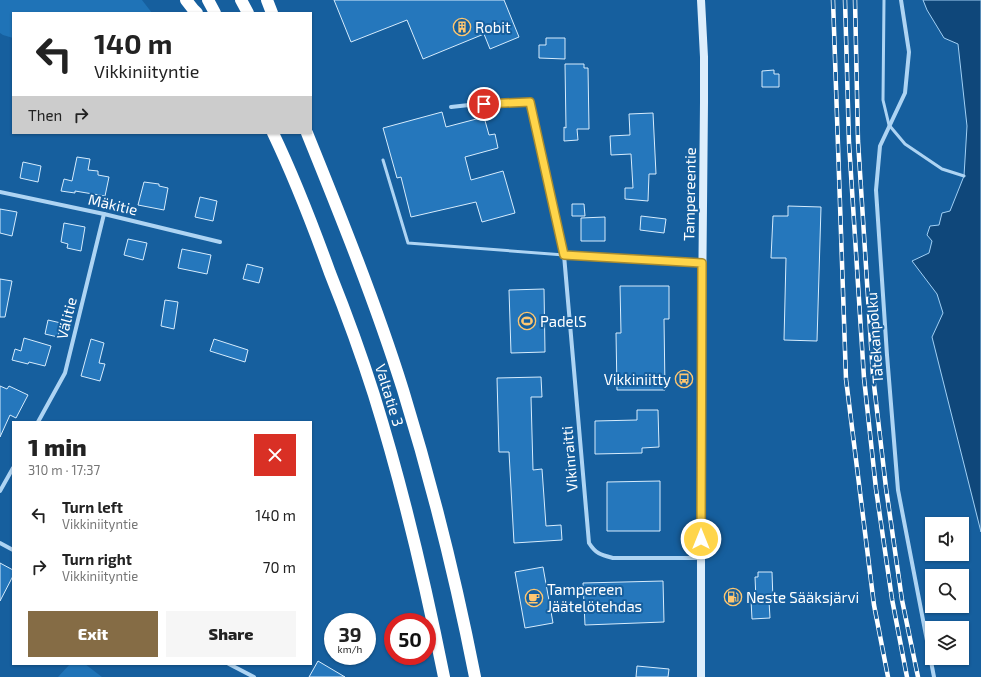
<!DOCTYPE html>
<html lang="en">
<head>
<meta charset="utf-8">
<style>
  :root { --surface:#fff; --page:#f6f6f6; --text:#222; --muted:#767676; --accent:#856c45 }
  body { margin:0; font-family:"Exo 2",sans-serif; background:var(--page); color:var(--text); height:100vh; display:flex; flex-direction:column; font-size:15px; white-space:nowrap }
  * { box-sizing:border-box; margin:0 }
  p { font-size:13px; color:var(--muted) }
  .icon { flex:none; width:22px; height:22px; fill:none; stroke:currentColor; stroke-width:2; stroke-linecap:round; stroke-linejoin:round }
  .map { position:relative; flex:1; overflow:hidden }
  .details { position:absolute; left:12px; top:421px; width:300px; height:244px; display:flex; flex-direction:column; background:var(--surface); border-radius:0px; box-shadow:0 1px 3px #0004 }
  .details>* { flex:none }
  .guide { position:absolute; left:12px; top:12px; width:300px; height:122px; border-radius:0px; box-shadow:0 1px 3px #0004; background:#fff; color:var(--text); overflow:hidden }
  .buttons { position:absolute; left:925px; top:517px; display:grid; gap:8px }
  .buttons a { display:grid; place-items:center; width:44px; height:44px; border-radius:0px; background:var(--surface); box-shadow:0 1px 3px #0004; font-size:20px }
  .speed { position:absolute; left:324px; top:613px; display:flex; gap:8px; font-size:20px; font-weight:700; text-align:center }
  .speed>* { display:grid; place-content:center; width:52px; height:52px; border-radius:50%; background:var(--surface); box-shadow:0 1px 3px #0004; line-height:1 }
  .speed small { font-size:10px; font-weight:400 }
  .speed .limit { border:6px solid #d22; background:#fff; color:#111 }
  .pin { position:absolute; display:grid; place-items:center; width:34px; height:34px; color:#fff; margin:-17px; border:2px solid #fff; border-radius:50%; box-shadow:0 1px 4px #0007 }
  .me { position:absolute; width:44px; margin:-22px; rotate:0deg; stroke-linejoin:round; filter:drop-shadow(0 0 3px #0008) }
  .turn { display:flex; align-items:center; gap:14px; height:84px; padding:0 16px; font-size:18px }
  .turn .icon { width:52px; height:52px; stroke-width:2.5 }
  .turn b { display:block; font-size:28px; line-height:34px }
  .then { display:flex; align-items:center; height:38px; padding:0 16px; background:#0003; gap:8px; font-size:15px }
  .round { display:grid; place-items:center; flex:none; width:42px; height:42px; border-radius:0px; background:var(--page) }
  .summary { display:flex; align-items:center; justify-content:space-between; height:68px; padding:0 16px }
  h1 { font-size:24px; font-weight:800; line-height:30px }
  .action { display:flex; gap:8px; margin-top:auto; padding:8px 16px }
  .action a { flex:1; height:46px; border-radius:0px; background:var(--accent); color:#fff; font-size:16px; font-weight:800; line-height:46px; text-align:center }
  .action a+a { background:var(--page); color:var(--text) }
  ul { padding:0; list-style:none }
  li { display:flex; align-items:center; gap:12px; height:52px; padding:0 16px }
  li div { flex:1 }
  li b { display:block; font-size:15px }
  li em { font-style:normal }
  .map>svg:first-child { display:block }
  .green { fill:#1f73b7 }
  .water { fill:#0f477a; stroke:#a1d0f5 }
  .building { fill:#2577bc; stroke:#d6ecfd }
  .lines { fill:none; stroke-linecap:round; stroke-linejoin:round }
  .service { stroke:#aed4f3; stroke-width:3 }
  .minor { stroke:#aed4f3; stroke-width:4 }
  .secondary { stroke:#ddeefc; stroke-width:8 }
  .motorway { stroke:#fff; stroke-width:12 }
  .rail-casing { stroke:#fff; stroke-width:4.5 }
  .rail { stroke:#165f9e; stroke-width:3; stroke-dasharray:9; stroke-linecap:butt }
  .route-casing { stroke:#a68a30; stroke-width:10 }
  .route { stroke:#ffd54a; stroke-width:7 }
  .labels { text-anchor:middle; dominant-baseline:central; stroke-width:4; stroke-linejoin:round; paint-order:stroke }
  .poi-label { font-size:15px; fill:#fff; stroke:#165f9e; text-anchor:start }
  .street-label { font-size:15px; fill:#fff; stroke:#165f9e }
</style>
</head>
<body>
<div class="map">
<svg width="981" height="677" viewBox="0 0 981 677">
  <rect width="100%" height="100%" fill="#165f9e"/>
  <g class="green">
    <polygon points="0,0 142,0 152,13 13,13 13,38 3,35 0,33"/>
    <polygon points="70,664 85,664 102,677 58,677"/>
  </g>
  <polygon class="water" points="923,0 981,0 981,532 932,337 943,313 937,294 912,261 929,253 932,241 927,235 930,226 939,225 942,213 950,211 964,176 967,126 958,44 944,38 927,10"/>
  <g class="building">
    <polygon points="334,0 504,0 519,37 490,49 484,34 423,59 407,20 351,42"/>
    <polygon points="546,38 565,38 565,59 539,58 539,45 546,45"/>
    <polygon points="565,64 584,64 584,68 588,68 589,129 577,129 578,140 564,141 564,127 566,128"/>
    <polygon points="774,70 774,74 779,74 779,87 762,87 762,71"/>
    <polygon points="442,112 446,127 484,117 489,135 495,134 498,148 465,157 471,180 503,171 515,213 482,222 476,202 411,217 401,177 397,178 383,128"/>
    <polygon points="653,113 656,174 649,174 648,201 625,199 625,188 633,188 631,154 611,155 610,136 630,135 629,114"/>
    <polygon points="77,157 90,159 88,170 98,171 98,175 109,177 105,196 75,191 75,193 61,191 64,179 72,181"/>
    <polygon points="23,162 41,166 38,182 20,178"/>
    <polygon points="144,182 159,184 159,186 168,188 164,210 138,205"/>
    <polygon points="200,197 217,201 213,221 195,217"/>
    <polygon points="572,204 584,204 585,216 572,216"/>
    <polygon points="788,206 821,207 817,341 784,340 786,258 771,258 773,216 788,216"/>
    <polygon points="0,209 17,212 12,236 0,233"/>
    <polygon points="641,216 666,219 664,233 640,230"/>
    <polygon points="605,217 605,241 581,241 581,218"/>
    <polygon points="64,223 85,227 81,251 67,248 68,244 61,242"/>
    <polygon points="128,239 147,243 143,260 124,255"/>
    <polygon points="182,249 211,255 207,274 178,268"/>
    <polygon points="247,264 263,268 259,283 243,279"/>
    <polygon points="0,279 12,281 5,317 0,317"/>
    <polygon points="620,286 669,286 669,319 664,319 665,390 617,390 616,333 621,333"/>
    <polygon points="544,289 545,352 511,353 509,290"/>
    <polygon points="165,300 178,302 174,329 161,326"/>
    <polygon points="48,320 61,323 58,337 45,334"/>
    <polygon points="24,338 51,346 45,366 29,362 28,364 12,360 15,349 21,351"/>
    <polygon points="91,339 104,343 99,363 105,364 100,381 81,376"/>
    <polygon points="214,339 248,350 245,362 210,351"/>
    <polygon points="541,377 542,397 531,397 533,470 542,469 546,526 561,525 562,540 514,543 509,452 499,452 497,378"/>
    <polygon points="0,386 7,389 9,386 28,395 16,418 10,415 0,437"/>
    <polygon points="637,410 658,410 659,447 642,448 642,453 595,454 595,421 637,420"/>
    <polygon points="660,481 660,531 607,531 607,482"/>
    <polygon points="0,563 13,570 13,576 0,601"/>
    <polygon points="543,567 553,623 525,628 515,572"/>
    <polygon points="758,572 772,572 773,601 769,601 770,618 752,619 751,600 756,600 755,577 758,577"/>
    <polygon points="663,581 664,622 585,625 583,583"/>
    <polygon points="318,661 345,677 309,677"/>
    <polygon points="637,666 669,669 668,677 636,677"/>
  </g>
  <g class="lines">
    <g class="service">
      <polyline points="884,0 883,100 889,125 905,144 942,169 964,176"/>
      <polyline points="383,160 408,243 564,255"/>
    </g>
    <g class="minor">
      <polyline points="901,0 909,52 905,93 880,146 876,190 887,355 898,490 934,677"/>
      <path d="M 451,107 L 469,105 L 530,102 L 564,255 L 589,543 C 596,554 601,555 613,558 L 701,558"/>
      <polyline points="0,192 104,214 220,242"/>
      <polyline points="564,255 702,263"/>
      <polyline points="38,422 65,373 104,214"/>
      <polyline points="0,491 13,468"/>
      <polyline points="0,543 13,550"/>
      <polyline points="229,664 254,677"/>
    </g>
    <polyline class="secondary" points="701,0 704,57 704,102 701,415 701,677"/>
    <g class="motorway">
      <polyline points="186,0 193,9 197,13"/>
      <polyline points="208,0 215,13"/>
      <polyline points="241,0 248,13"/>
      <polyline points="267,0 272,13"/>
      <path d="M 273,133 C 295,179 313,226 330,273 C 346,313 361,354 374,395 C 403,488 425,582 444,677"/>
      <path d="M 307,133 C 341,217 376,304 403,390 C 432,484 456,580 475,677"/>
    </g>
    <defs>
      <g id="rail">
        <polyline points="833,0 846,379 874,605 888,677"/>
        <polyline points="845,0 849,143 864,378 876,489 892,599 907,677"/>
        <polyline points="855,0 858,141 873,376 886,488 902,600 918,677"/>
      </g>
    </defs>
    <use href="#rail" class="rail-casing"/>
    <use href="#rail" class="rail"/>
  </g>
  <g class="lines">
    <defs>
      <polyline id="route" points="484,104 530,102 564,255 702,263 701,539"/>
    </defs>
    <use href="#route" class="route-casing"/>
    <use href="#route" class="route"/>
  </g>
  <defs>
    <symbol id="building-ring" viewBox="-11 -11 22 22"><circle r="9.5" fill="#165f9e" stroke="#ffc770" stroke-width="1.5"/><path d="M-4-6H4V6H1V3H-1V6H-4ZM-2.5-4.3h1.7v1.8h-1.7ZM.8-4.3h1.7v1.8H.8ZM-2.5-1h1.7V.8h-1.7ZM.8-1h1.7V.8H.8Z" fill="#ffc770"/></symbol>
    <symbol id="stadium-ring" viewBox="-11 -11 22 22"><circle r="9.5" fill="#165f9e" stroke="#ffc770" stroke-width="1.5"/><path d="M0-5a6.5 5 0 1 0 0 10a6.5 5 0 1 0 0-10ZM-3.5-1.8h7v3.6h-7Z" fill="#ffc770"/></symbol>
    <symbol id="bus-ring" viewBox="-11 -11 22 22"><circle r="9.5" fill="#165f9e" stroke="#ffc770" stroke-width="1.5"/><path d="M-5-6H5V4H4V6H2V4H-2V6H-4V4H-5ZM-3.5-4V0h7V-4ZM-3.5 1.2v1.5H-2V1.2ZM2 1.2v1.5H3.5V1.2Z" fill="#ffc770"/></symbol>
    <symbol id="fuel-ring" viewBox="-11 -11 22 22"><circle r="9.5" fill="#165f9e" stroke="#ffc770" stroke-width="1.5"/><path d="M-5.5-6h7V0h2V4h1.3V-2.5L3-4.5l.8-.8L6-3V5H2.5V1h-1V6h-7ZM-4.2-4.7v3.2H.2V-4.7Z" fill="#ffc770"/></symbol>
    <symbol id="cafe-ring" viewBox="-11 -11 22 22"><circle r="9.5" fill="#165f9e" stroke="#ffc770" stroke-width="1.5"/><path d="M-5.5-4.5H6V0H3Q3 3.5 0 3.5H-2.5Q-5.5 3.5-5.5 0ZM3-3.2v2h1.7v-2ZM-6 4.5H4V6H-6Z" fill="#ffc770"/></symbol>
  </defs>
  <g fill-rule="evenodd">
    <use href="#building-ring" x="452" y="17" width="20" height="20"/>
    <use href="#stadium-ring" x="517" y="311" width="20" height="20"/>
    <use href="#bus-ring" x="674" y="369" width="20" height="20"/>
    <use href="#fuel-ring" x="723" y="587" width="20" height="20"/>
    <use href="#cafe-ring" x="524" y="588" width="20" height="20"/>
  </g>
  <g class="labels">
    <g class="poi-label">
      <text x="475" y="27">Robit</text>
      <text x="540" y="321">PadelS</text>
      <text x="671" y="379" text-anchor="end">Vikkiniitty</text>
      <text x="547" y="589">Tampereen<tspan x="547" dy="17">Jäätelötehdas</tspan></text>
      <text x="746" y="597">Neste Sääksjärvi</text>
    </g>
    <g class="street-label">
      <text transform="translate(689 194) rotate(-89)">Tampereentie</text>
      <text transform="translate(113 204) rotate(13)">Mäkitie</text>
      <text transform="translate(66 318) rotate(-76)">Välitie</text>
      <text transform="translate(874 338) rotate(-94)">Tatekanpolku</text>
      <text transform="translate(390 395) rotate(73)">Valtatie 3</text>
      <text transform="translate(569 459) rotate(-95)">Vikinraitti</text>
    </g>
  </g>
</svg>
<div class="buttons">
<a><svg class="icon" aria-label="sound" viewBox="0 0 24 24"><path d="M4 9h4l5-4v14l-5-4H4zM17 9q2 3 0 6"/></svg></a>
<a><svg class="icon" aria-label="search" viewBox="0 0 24 24"><circle cx="10" cy="10" r="6"/><path d="M15 15l6 6"/></svg></a>
<a><svg class="icon" aria-label="layers" viewBox="0 0 24 24"><path d="M12 4l9 5-9 5-9-5zM3 14l9 5 9-5"/></svg></a>
</div>
<div class="speed"><div>39<small>km/h</small></div><div class="limit">50</div></div>
<div class="pin" style="left:484px;top:104px;background:#d93025"><svg class="icon" aria-label="arrive" viewBox="0 0 24 24"><path d="M6 21V4h12l-3 4 3 4H6"/></svg></div>
<svg class="me" style="left:701px;top:539px" viewBox="-20 -20 40 40"><circle r="17" fill="#ffd54a" stroke="#fff" stroke-width="3"/><path d="M0-11L8 9 0 5-8 9z" fill="#fff"/></svg>
<div class="guide">
<div class="turn"><svg class="icon" aria-label="left" viewBox="0 0 24 24"><path d="M17 20v-9H6M10 6l-5 5 5 5"/></svg><div><b>140 m</b>Vikkiniityntie</div></div>
<div class="then">Then<svg class="icon" aria-label="right" viewBox="0 0 24 24"><path d="M7 20v-9h11M14 6l5 5-5 5"/></svg></div>
</div>
<section class="details">
<div class="summary"><div><h1>1 min</h1><p>310 m · 17:37</p></div><a class="round" style="background:#d93025;color:#fff"><svg class="icon" aria-label="close" viewBox="0 0 24 24"><path d="M6 6l12 12M18 6L6 18"/></svg></a></div>
<ul>
<li><svg class="icon" aria-label="left" viewBox="0 0 24 24"><path d="M17 20v-9H6M10 6l-5 5 5 5"/></svg><div><b>Turn left</b><p>Vikkiniityntie</p></div><em>140 m</em></li>
<li><svg class="icon" aria-label="right" viewBox="0 0 24 24"><path d="M7 20v-9h11M14 6l5 5-5 5"/></svg><div><b>Turn right</b><p>Vikkiniityntie</p></div><em>70 m</em></li>
</ul>
<div class="action"><a>Exit</a><a>Share</a></div>
</section>
</div>
</body>
</html>
